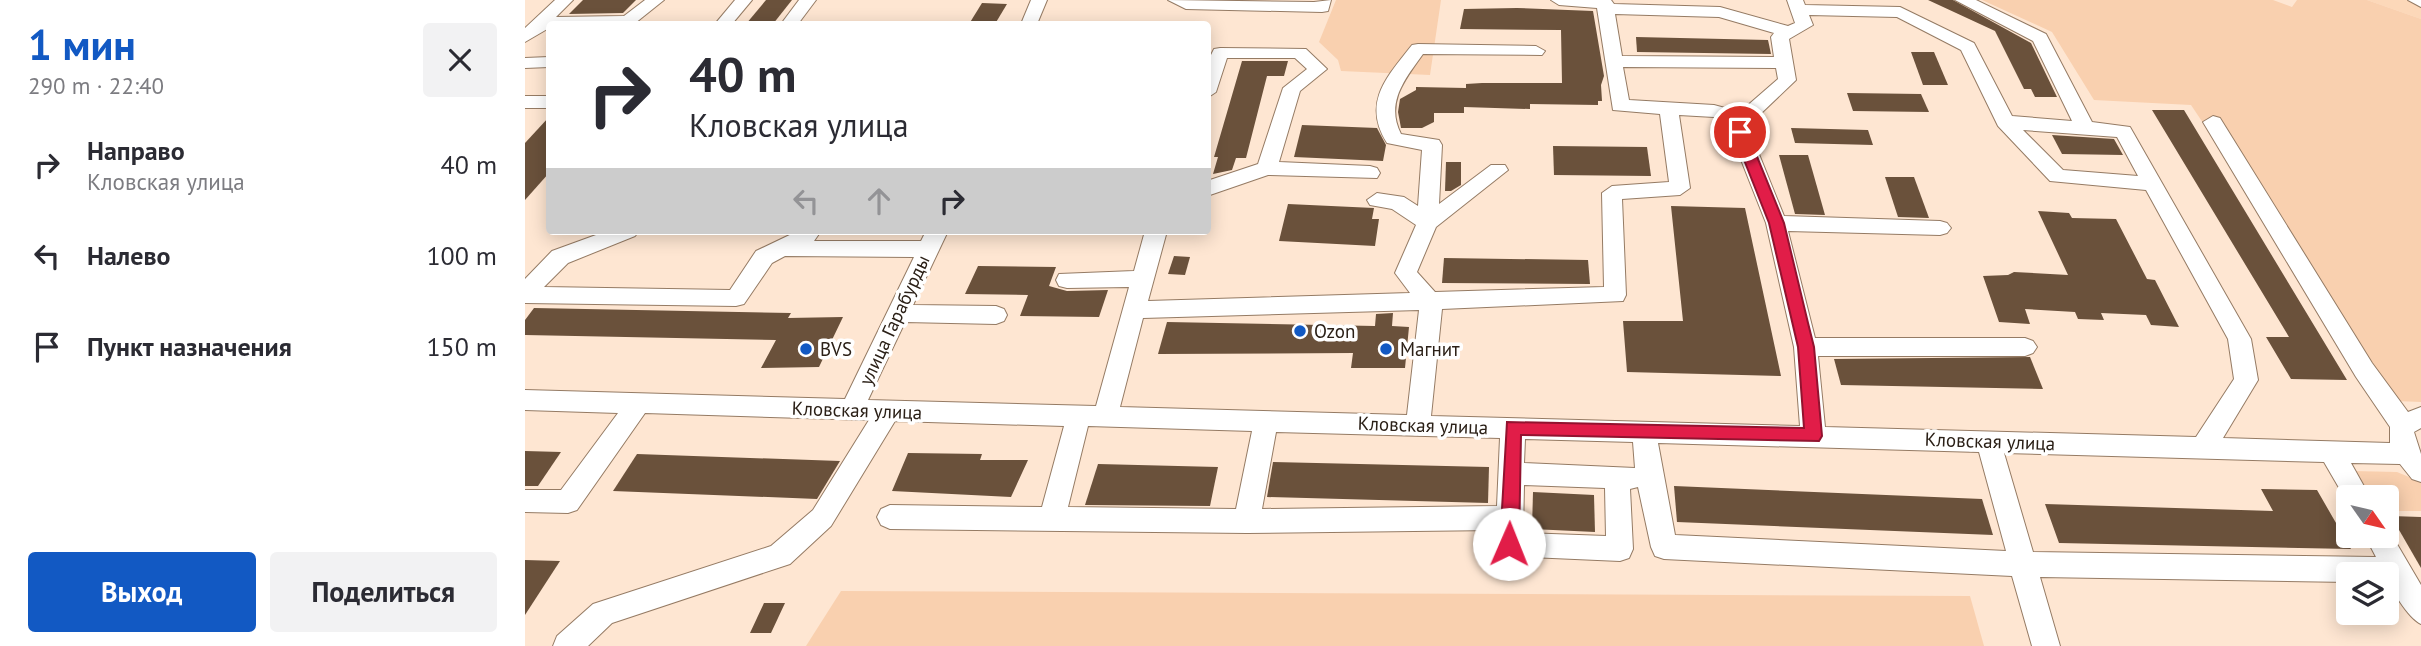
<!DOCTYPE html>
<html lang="ru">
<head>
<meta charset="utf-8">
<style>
  :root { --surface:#fff; --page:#f2f2f3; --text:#2b2b33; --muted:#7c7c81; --accent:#1259c3 }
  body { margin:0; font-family:"PT Sans",sans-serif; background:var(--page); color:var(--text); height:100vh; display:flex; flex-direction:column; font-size:26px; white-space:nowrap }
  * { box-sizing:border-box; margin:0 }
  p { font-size:23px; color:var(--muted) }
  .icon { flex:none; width:38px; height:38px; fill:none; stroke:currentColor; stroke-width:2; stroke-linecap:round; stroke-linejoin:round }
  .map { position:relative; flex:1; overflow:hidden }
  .side { display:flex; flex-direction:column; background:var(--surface); width:525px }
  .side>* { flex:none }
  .guide { position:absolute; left:21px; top:21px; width:665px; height:214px; border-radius:7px; box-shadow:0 4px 18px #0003; background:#fff; color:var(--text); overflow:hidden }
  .needle { width:46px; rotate:124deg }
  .buttons { position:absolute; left:1811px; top:485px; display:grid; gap:14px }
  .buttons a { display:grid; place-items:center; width:63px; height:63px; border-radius:7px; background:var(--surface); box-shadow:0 4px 18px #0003; font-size:35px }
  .pin { position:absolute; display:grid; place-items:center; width:60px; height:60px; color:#fff; margin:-30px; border:4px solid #fff; border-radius:50%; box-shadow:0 2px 7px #0007 }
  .me { position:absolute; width:77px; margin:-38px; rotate:1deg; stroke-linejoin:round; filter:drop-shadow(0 0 5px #0008) }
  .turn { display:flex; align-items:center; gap:24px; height:147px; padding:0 28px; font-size:32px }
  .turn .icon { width:91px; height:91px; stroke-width:2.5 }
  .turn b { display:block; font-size:49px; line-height:60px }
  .lanes { display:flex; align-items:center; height:66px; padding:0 28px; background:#0003; justify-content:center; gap:35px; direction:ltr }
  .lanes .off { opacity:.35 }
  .round { display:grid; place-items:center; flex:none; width:74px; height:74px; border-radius:7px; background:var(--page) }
  .head { display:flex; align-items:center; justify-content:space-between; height:119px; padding:0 28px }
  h1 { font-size:42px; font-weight:600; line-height:52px; color:var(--accent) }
  .cta { display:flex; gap:14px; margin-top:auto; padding:14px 28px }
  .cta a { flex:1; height:80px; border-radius:7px; background:var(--accent); color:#fff; font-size:28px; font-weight:600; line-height:80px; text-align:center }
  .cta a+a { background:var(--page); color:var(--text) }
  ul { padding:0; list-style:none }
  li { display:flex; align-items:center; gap:21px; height:91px; padding:0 28px }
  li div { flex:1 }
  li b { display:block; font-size:26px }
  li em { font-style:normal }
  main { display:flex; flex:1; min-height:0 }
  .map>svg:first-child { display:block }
  .built { fill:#fcd8b9 }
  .green { fill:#f9d0af }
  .building { fill:#6a513b }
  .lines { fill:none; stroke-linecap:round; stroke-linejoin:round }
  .minor-casing { stroke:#957b64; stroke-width:2 }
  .minor { fill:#fff; fill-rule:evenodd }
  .route { fill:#e11d48; stroke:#92132f; stroke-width:2 }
  .poi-dot { fill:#1259c3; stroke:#fff; stroke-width:2.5 }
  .labels { text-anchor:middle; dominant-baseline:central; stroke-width:7; stroke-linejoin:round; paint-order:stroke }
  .street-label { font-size:19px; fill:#2b2017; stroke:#fff }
  .poi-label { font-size:19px; fill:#2b2017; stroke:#fff; text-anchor:start }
</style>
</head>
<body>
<main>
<section class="side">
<div class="head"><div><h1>1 мин</h1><p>290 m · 22:40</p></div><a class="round"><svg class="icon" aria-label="close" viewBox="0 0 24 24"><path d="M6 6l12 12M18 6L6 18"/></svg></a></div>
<ul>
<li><svg class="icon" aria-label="right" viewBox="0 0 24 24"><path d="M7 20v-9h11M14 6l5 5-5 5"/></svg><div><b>Направо</b><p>Кловская улица</p></div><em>40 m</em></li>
<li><svg class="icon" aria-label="left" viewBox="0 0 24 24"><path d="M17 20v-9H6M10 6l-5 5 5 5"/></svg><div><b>Налево</b></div><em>100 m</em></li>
<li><svg class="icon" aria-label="arrive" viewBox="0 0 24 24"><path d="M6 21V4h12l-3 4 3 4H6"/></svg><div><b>Пункт назначения</b></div><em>150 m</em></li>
</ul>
<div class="cta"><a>Выход</a><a>Поделиться</a></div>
</section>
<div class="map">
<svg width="1896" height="646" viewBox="0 0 1896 646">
  <rect width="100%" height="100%" fill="#fee6d2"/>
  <polygon class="built" points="1842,0 1896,0 1896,19"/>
  <g class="green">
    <polygon points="811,0 916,0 905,75 816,71 813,60 794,42"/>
    <polygon points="1457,0 1748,0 1767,7 1772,0 1842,0 1896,19 1896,402 1871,401 1833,355 1666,105 1569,100 1527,32"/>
    <polygon points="1829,471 1872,472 1896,482 1896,511 1865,511 1862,509 1862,497 1841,497"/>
    <polygon points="316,591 1445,596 1459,646 281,646"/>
  </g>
  <g class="building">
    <polygon points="58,0 111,0 98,13 44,14"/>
    <polygon points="241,0 267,0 248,24 221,24"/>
    <polygon points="1403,0 1428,0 1506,43 1532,97 1510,97 1506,89 1499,89 1470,31"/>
    <polygon points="457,3 482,4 470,24 444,24"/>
    <polygon points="992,8 1068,11 1079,76 1076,85 1077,101 1073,101 1073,105 1005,104 1005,109 939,107 939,113 909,113 909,122 897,128 876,128 873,112 875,99 891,90 891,87 941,88 941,84 957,83 1037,83 1036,30 935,29 939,9"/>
    <polygon points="1111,37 1243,40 1246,54 1112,52"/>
    <polygon points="1386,52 1409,52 1423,85 1398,85"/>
    <polygon points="717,61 763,61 759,76 742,76 721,158 711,158 707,170 688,174 693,157 689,157"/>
    <polygon points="1322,93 1396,94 1404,112 1328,111"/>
    <polygon points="1627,110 1659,110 1822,380 1766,379 1741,337 1764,337"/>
    <polygon points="24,117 24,173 0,200 0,143"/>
    <polygon points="777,125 852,128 861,145 858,161 769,157"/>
    <polygon points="1266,128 1343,130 1348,145 1270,143"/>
    <polygon points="1527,135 1589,139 1598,155 1537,154"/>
    <polygon points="1028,146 1122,147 1126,176 1029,175"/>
    <polygon points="1254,155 1283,155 1300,215 1270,214"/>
    <polygon points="921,162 936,162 936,185 926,191 920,191"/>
    <polygon points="1360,177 1389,177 1404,218 1373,217"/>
    <polygon points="763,204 849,208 847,219 854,219 850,246 754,241"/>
    <polygon points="1146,206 1220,208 1256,376 1102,372 1098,321 1158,321"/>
    <polygon points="1513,211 1544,213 1547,218 1591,219 1622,279 1630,280 1654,327 1626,325 1621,315 1576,313 1579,320 1553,319 1550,312 1500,309 1505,324 1474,322 1458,276 1483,275 1489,272 1543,275"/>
    <polygon points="649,256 665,257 660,275 643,274"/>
    <polygon points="919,258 1063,260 1065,284 917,283"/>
    <polygon points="453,266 531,267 524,286 542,291 583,290 574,317 495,316 503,295 440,294"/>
    <polygon points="9,308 266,313 263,318 318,317 294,367 236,368 251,340 0,335 0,320"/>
    <polygon points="868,313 867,326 884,327 880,368 826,368 828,353 633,354 642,322 850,326 851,314"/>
    <polygon points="1505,357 1518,389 1316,385 1309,359"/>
    <polygon points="0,451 36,452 13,486 0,486"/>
    <polygon points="383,453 457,454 455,460 503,460 486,497 367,491"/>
    <polygon points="112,454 315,461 292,499 88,491"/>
    <polygon points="748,462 964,467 963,503 742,497"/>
    <polygon points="573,464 693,467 685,506 560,505"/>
    <polygon points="1149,486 1457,499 1468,535 1152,522"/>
    <polygon points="1736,489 1792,490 1826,549 1534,543 1520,504 1748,511"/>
    <polygon points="1008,492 1069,495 1070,532 1007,529"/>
    <polygon points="1866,516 1896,517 1896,568"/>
    <polygon points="0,560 35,561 0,615"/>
    <polygon points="239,603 260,603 246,633 225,633"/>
  </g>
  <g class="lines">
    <defs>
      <g id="minor">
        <polygon points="30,0 48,0 31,17 99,16 120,0 139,0 109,24 24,24 24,28 0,42 0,28"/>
        <polygon points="210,0 227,0 207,24 190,24"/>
        <polygon points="274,0 291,0 273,24 256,24"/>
        <polygon points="506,0 522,0 512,24 496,24"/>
        <polygon points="643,0 789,2 806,0 803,11 797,12 661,9"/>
        <path d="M 1026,0 L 1086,0 L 1089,4 L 1195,7 L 1263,26 L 1270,23 L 1262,0 L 1278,0 L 1280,5 L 1375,7 L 1449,43 L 1487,116 L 1547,121 L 1508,41 L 1430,0 L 1451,0 L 1521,34 L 1567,122 L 1605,127 L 1726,339 L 1733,380 L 1698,438 L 1865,443 L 1865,427 L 1831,377 L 1678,122 L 1688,116 L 1695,118 L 1847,363 L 1883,412 L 1896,407 L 1896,428 L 1889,432 L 1896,454 L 1896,482 L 1887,479 L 1875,464 L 1826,463 L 1845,497 L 1824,497 L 1824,505 L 1799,462 L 1479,453 L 1508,552 L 1851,557 L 1840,536 L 1862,536 L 1862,527 L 1896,585 L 1896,624 C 1884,619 1862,585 1862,574 L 1824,574 L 1824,582 L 1515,577 L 1535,646 L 1507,646 L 1487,576 L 1139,559 L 1130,556 L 1126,547 L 1113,487 L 1105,489 L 1108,549 L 1104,558 L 1095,561 L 984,556 L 975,553 L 971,544 L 971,530 L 722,533 L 365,529 L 356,525 L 352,517 L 356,509 L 365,505 L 517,507 L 539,426 L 370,421 L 306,526 L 265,564 L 87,623 L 63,646 L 28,646 L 32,636 L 68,604 L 246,546 L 288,510 L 344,420 L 120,413 L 52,510 L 43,513 L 0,512 L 0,490 L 36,490 L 93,413 L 0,410 L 0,390 L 320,399 L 389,257 L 260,256 L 247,263 L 219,304 L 211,306 L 0,303 L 0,279 L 27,251 L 82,231 L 114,231 L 110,236 L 43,263 L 19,287 L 205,290 L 231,251 L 273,231 L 296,231 L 289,241 L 396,241 L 401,231 L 423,231 L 388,305 L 471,306 L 479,309 L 482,315 L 479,321 L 471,324 L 380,322 L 343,400 L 571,406 L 604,287 L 542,288 L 534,286 L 531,280 L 534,274 L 609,271 L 620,231 L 642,231 L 623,301 L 885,293 L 870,273 L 891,225 L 867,209 L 845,205 L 842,200 L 852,193 L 879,197 L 893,206 L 897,150 L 862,143 C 837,103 861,78 887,45 L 893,44 L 1011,46 L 1020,51 L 1017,55 L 898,54 C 880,79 860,103 876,134 L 914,140 L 917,145 L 914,204 L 966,165 L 980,165 L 983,170 L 911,227 L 892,272 L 910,292 L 1079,287 L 1077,193 L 1087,186 L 1144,182 L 1135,114 L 1088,110 L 1072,8 L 1034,5 ZM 1090,14 L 1194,17 L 1249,33 L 1246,37 L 1249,57 L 1097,56 ZM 1284,15 L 1372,17 L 1436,50 L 1473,126 L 1525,181 L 1621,190 L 1703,339 L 1709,379 L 1671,437 L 1300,427 L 1293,356 L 1500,356 L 1508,353 L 1512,347 L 1508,341 L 1500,338 L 1290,338 L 1263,231 L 1415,235 L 1422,233 L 1426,228 L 1422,223 L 1415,221 L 1259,216 L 1225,132 L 1228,121 L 1271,80 L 1264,39 L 1288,25 ZM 1098,67 L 1251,68 L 1253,79 L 1215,112 L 1189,105 L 1104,100 ZM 1154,115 L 1189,117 L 1208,122 L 1205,132 L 1241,223 L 1269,347 L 1275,426 L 906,416 L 917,309 L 1098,301 L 1101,295 L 1097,199 L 1155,195 L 1165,188 ZM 1498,130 L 1592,137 L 1613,176 L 1538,170 ZM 894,310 L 882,415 L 595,407 L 618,318 ZM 563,426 L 727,431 L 711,509 L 543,507 ZM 751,432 L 975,438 L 972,506 L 737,509 ZM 1000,439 L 1108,442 L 1110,468 L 999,463 ZM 1133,443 L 1454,452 L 1481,551 L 1150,535 ZM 999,485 L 1080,488 L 1081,536 L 998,533 Z"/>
        <polygon points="1883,0 1896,0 1896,7"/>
        <polygon points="695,48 781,49 802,69 775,91 754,162 845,166 852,168 855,173 852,178 743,175 682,196 682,181 733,164 758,88 782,69 770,58 702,58 691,92 682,98 682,63 689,49"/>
        <polygon points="24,57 24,67 0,68 0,58"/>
        <rect x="0" y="96" width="24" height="12"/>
      </g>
    </defs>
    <use href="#minor" class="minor-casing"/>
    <use href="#minor" class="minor"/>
  </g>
  <polygon class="route" points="1215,128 1222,132 1259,223 1283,323 1289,347 1297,436 1294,441 996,435 994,544 991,550 984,552 978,550 975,544 982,422 1279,428 1273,347 1244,223 1208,132"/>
  <g class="poi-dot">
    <circle cx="775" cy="331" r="7"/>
    <circle cx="281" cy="349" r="7"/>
    <circle cx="861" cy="349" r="7"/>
  </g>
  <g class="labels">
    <g class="street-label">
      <text transform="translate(369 320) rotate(-65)">улица Гарабурды</text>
      <text transform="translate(332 410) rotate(2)">Кловская улица</text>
      <text transform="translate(898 425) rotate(2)">Кловская улица</text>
      <text transform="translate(1465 441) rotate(2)">Кловская улица</text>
    </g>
    <g class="poi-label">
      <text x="789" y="331">Ozon</text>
      <text x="295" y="349">BVS</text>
      <text x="875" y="349">Магнит</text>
    </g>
  </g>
</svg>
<div class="buttons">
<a><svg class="needle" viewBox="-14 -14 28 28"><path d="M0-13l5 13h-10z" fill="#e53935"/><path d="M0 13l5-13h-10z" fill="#7c7c81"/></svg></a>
<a><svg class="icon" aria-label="layers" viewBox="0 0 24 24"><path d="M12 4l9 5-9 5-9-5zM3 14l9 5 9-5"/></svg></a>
</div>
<div class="pin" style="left:1215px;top:132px;background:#d93025"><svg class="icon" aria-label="arrive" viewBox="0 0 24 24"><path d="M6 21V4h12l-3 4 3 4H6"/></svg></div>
<svg class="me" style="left:984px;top:544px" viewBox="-20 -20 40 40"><circle r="19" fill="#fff"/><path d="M0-13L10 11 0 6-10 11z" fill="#e11d48"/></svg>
<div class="guide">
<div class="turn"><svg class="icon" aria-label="right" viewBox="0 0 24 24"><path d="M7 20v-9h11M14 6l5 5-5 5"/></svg><div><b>40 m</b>Кловская улица</div></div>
<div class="lanes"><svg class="icon off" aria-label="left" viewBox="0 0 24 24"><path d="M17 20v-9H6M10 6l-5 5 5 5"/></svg><svg class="icon off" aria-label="ahead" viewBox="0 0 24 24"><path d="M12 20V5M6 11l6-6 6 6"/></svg><svg class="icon" aria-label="right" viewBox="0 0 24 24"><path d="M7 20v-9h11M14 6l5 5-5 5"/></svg></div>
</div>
</div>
</main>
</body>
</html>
